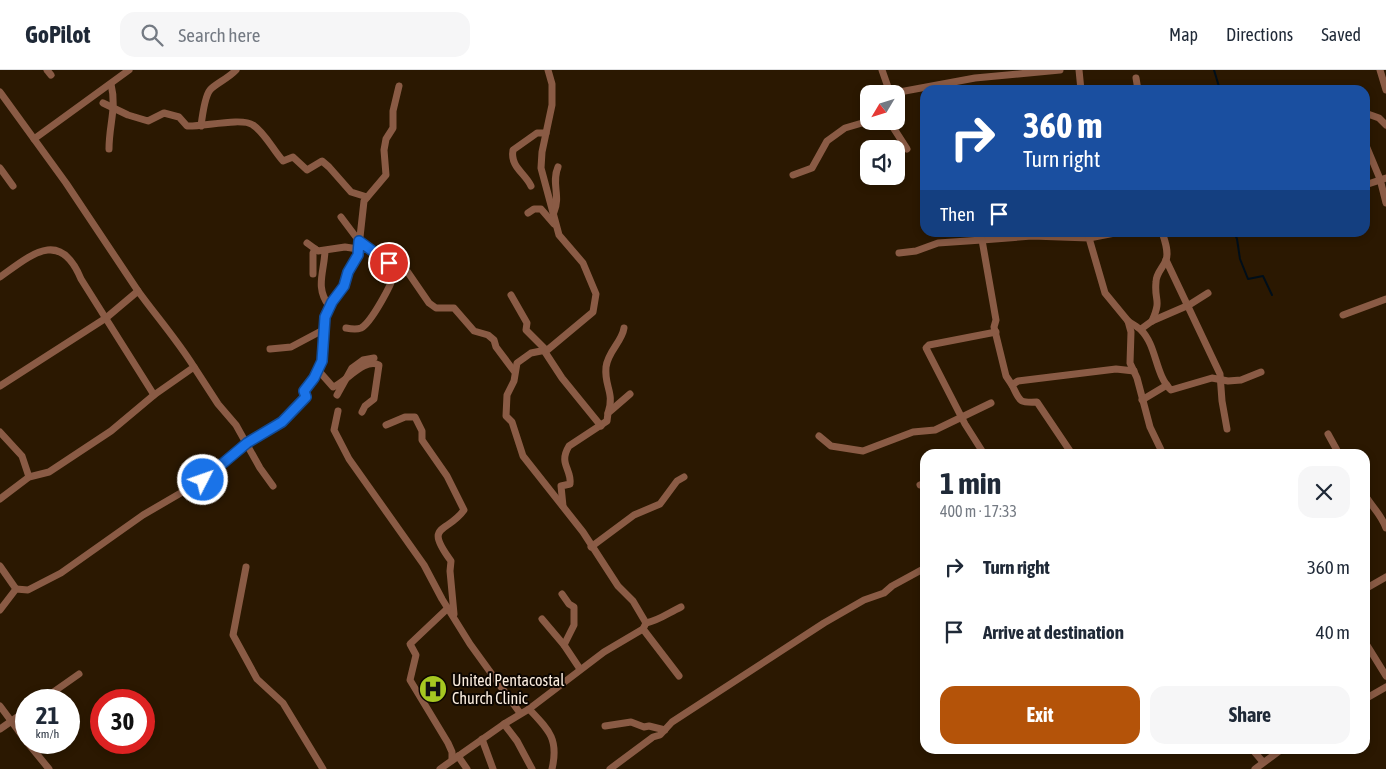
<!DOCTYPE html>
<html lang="en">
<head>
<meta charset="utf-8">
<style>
  :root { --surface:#fff; --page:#f6f6f7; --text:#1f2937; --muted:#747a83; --line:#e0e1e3; --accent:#b45309 }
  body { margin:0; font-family:"Asap Condensed",sans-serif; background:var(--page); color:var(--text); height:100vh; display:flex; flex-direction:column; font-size:19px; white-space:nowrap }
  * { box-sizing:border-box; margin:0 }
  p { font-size:16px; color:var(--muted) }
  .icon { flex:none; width:28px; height:28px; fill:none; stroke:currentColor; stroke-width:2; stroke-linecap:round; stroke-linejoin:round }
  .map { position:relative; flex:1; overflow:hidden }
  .drawer { position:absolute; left:920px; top:379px; width:450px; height:305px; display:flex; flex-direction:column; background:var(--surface); border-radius:15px; box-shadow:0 2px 8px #0003 }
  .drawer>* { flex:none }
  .hud { position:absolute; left:920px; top:15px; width:450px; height:152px; border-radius:15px; box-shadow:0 2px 8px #0003; background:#1a4fa0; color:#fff; overflow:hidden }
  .needle { width:32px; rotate:232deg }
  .fabs { position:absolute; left:860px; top:15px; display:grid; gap:10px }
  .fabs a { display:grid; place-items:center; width:45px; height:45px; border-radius:10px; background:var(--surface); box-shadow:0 2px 8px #0003; font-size:25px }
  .speed { position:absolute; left:15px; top:619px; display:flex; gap:10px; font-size:25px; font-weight:700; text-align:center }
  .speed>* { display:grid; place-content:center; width:65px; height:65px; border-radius:50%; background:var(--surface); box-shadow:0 2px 8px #0003; line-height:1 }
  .speed small { font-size:12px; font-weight:400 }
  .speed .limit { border:8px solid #d22; background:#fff; color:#111 }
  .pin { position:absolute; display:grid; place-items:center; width:42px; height:42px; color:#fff; margin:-21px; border:2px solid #fff; border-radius:50%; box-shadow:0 1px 5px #0007 }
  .me { position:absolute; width:55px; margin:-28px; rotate:49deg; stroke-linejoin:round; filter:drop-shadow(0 0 4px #0008) }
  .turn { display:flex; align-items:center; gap:18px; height:105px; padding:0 20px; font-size:22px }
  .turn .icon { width:65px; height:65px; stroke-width:2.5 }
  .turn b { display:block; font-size:35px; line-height:42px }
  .then { display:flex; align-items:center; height:48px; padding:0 20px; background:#0003; gap:10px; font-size:19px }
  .round { display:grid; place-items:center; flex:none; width:52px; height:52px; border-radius:15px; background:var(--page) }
  .headline { display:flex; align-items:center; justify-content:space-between; height:85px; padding:0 20px }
  h1 { font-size:30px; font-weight:700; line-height:38px }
  .primary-button { display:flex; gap:10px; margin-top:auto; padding:10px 20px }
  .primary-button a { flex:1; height:58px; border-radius:15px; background:var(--accent); color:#fff; font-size:20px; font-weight:700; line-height:58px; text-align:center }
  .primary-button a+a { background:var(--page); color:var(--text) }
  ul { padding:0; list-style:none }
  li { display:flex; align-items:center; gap:15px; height:65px; padding:0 20px }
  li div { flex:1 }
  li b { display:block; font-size:19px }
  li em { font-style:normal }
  header { display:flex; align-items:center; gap:30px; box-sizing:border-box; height:70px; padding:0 25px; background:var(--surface); border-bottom:1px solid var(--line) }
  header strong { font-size:24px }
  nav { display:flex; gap:28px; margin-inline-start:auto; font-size:18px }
  .search { width:350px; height:45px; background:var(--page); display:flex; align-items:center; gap:12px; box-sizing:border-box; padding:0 18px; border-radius:15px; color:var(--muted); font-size:19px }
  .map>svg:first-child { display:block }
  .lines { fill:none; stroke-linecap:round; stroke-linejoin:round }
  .stream { stroke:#000e19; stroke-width:2 }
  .minor { stroke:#8a5b45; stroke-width:7 }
  .route-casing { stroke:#114b97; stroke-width:12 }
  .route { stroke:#1a73e8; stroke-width:9 }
  .labels { text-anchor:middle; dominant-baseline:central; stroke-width:4; stroke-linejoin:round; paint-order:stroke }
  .poi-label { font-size:16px; fill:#fbeddf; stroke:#0d0601; text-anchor:start }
</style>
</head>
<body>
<header>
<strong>GoPilot</strong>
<div class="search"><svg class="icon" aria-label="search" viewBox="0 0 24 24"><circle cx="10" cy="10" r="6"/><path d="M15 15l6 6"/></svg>Search here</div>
<nav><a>Map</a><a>Directions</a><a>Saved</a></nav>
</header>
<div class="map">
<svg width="1386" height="699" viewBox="0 0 1386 699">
  <rect width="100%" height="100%" fill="#2b1801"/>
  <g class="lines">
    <g class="stream">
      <polyline points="1214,0 1220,20"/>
      <polyline points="1234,162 1237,169 1240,189 1248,209 1263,206 1272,225"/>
    </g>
    <g class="minor">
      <polyline points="47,0 51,5"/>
      <polyline points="548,0 552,14 552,35 542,82 541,98 559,165 583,193 596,224 593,242 545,282 562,308 601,356"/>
      <polyline points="882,0 889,20 894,23 975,8 1060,0"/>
      <polyline points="1079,0 1081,20"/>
      <polyline points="1380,0 1386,20"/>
      <polyline points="1136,8 1138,20"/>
      <polyline points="0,22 66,113 138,221"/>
      <path d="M 103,33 L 128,45 L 148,51 L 164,43 L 179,47 L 187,56 C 202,57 242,47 253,55 C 265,63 273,80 283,91 L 293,87 L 307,100 L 322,91 L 329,97 L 351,122 L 367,127"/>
      <polyline points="1365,43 1379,48 1386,55"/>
      <polyline points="889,51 907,79"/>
      <path d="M 201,56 C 202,48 205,26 210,20 C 215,14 229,8 236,0"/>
      <polyline points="34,69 129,0"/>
      <polyline points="1365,73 1380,109 1386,133"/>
      <path d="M 109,79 C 109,54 117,38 111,14"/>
      <polyline points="0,98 13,116"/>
      <polyline points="793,105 812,98 827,71 845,58 869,51"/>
      <polyline points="1365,115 1386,108"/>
      <path d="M 531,116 C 525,103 510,97 513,80 L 537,63 L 546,63"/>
      <path d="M 554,142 C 561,126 551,113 558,97"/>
      <polyline points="528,143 534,139 541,139 554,154"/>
      <path d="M 341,147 L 359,171 L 385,187 L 394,204 C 392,214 371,253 361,258 C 356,260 351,259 346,258"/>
      <polyline points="979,162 982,170 1032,166 1089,168 1105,223 1128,251 1131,262 1130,293 1137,308 1150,357 1163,384"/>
      <polyline points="1089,162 1089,168 1120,162"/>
      <polyline points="307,173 318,181 345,177 358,179"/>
      <path d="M 325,181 C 324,203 315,217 329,236"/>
      <polyline points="899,183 916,181 938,173 982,170 996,250 994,257 1006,306 1012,315"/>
      <polyline points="1166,190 1220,304 1222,331 1227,359"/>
      <polyline points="407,201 429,233 436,238 454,238 474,261 488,265 494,270 496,277 514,301"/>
      <polyline points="313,204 313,183 315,179"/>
      <path d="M 0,207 C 31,185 60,158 81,209 L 154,325"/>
      <polyline points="511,225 527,253 526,260 546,280"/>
      <polyline points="1343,245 1386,229"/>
      <path d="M 1128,251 C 1132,254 1138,257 1141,260 C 1157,276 1155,305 1171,320 L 1212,308 L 1228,311 L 1241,310 L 1261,302"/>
      <path d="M 1152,251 C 1162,228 1154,232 1156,212 C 1156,203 1163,198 1166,190 C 1169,182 1165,171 1162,162"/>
      <polyline points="1141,259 1152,251 1189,235 1208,223"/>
      <polyline points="270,279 291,277 323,260"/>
      <polyline points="546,280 531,283 517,293 514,311 507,325 506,346 512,352 523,386 583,462 618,516 633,531 646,553"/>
      <polyline points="194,297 218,334 236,355 260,398 273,416"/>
      <path d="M 318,300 L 333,317 C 346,312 365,287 379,295 L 374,329 L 365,336 L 362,342"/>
      <path d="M 0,316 L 106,248 L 138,221 C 157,247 177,270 194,297 L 154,325 L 111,361 L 49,402 L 29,407 L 0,429"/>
      <polyline points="337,325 352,298 363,290 374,288"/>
      <polyline points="1142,330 1167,315"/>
      <polyline points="338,341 334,360 349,389 424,495 442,529 470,574 520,643"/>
      <path d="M 608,343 C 615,322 604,317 606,297 C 608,281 622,272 624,258"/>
      <path d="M 386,355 L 405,347 L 415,347 L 422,361 L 422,370 L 447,406 L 464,440 C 447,464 423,453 451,491 L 450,501 L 454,544"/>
      <polyline points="0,362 22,386 29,407"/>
      <polyline points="1328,364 1339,384"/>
      <polyline points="819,366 831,376 863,381 913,362 935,360 991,333"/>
      <polyline points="984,384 965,354 926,278 929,275 996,262"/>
      <path d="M 1072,384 L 1037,332 C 1018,333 1020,331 1012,315 L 1018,311 L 1116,299 L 1134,301"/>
      <polyline points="920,415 925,413"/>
      <path d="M 1365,425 C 1372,437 1381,444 1386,458"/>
      <path d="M 563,436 L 561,416 L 570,414 C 572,399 558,394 569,376 L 607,351 L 608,343 L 630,324"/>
      <polyline points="591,477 634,445 660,434 677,411 684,407"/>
      <polyline points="0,496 16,519"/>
      <polyline points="246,497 233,565 257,609 283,633 323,699"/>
      <polyline points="1365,519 1386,507"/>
      <polyline points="562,524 569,534 574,537 574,555 564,575 580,599"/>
      <polyline points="448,538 410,574 416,585 410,610 448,673 452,682 452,690"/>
      <polyline points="0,540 16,519 28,520 61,503 143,445 203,410 247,373 282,352 305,327 304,321 314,308 322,291 323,260 327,239 344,216 348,202 358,185 364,131 386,105 384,80 386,69 393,58 393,41 399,16"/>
      <polyline points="542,549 564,575"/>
      <path d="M 646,553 C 660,550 668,543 681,537"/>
      <polyline points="643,559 679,606"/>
      <polyline points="1365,572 1386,606"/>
      <polyline points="1365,629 1386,617"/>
      <polyline points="42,630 79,604"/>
      <polyline points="0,636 26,671"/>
      <path d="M 529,639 C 549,660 559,669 552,699"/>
      <polyline points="504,654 517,671 532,699"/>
      <polyline points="605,656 631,652 644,657 649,656 665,660"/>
      <polyline points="0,659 26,641"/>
      <polyline points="482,669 493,699"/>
      <polyline points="27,672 49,699"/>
      <polyline points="1252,679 1263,692"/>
      <polyline points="458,686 467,699"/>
      <polyline points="440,699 504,654 529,639 604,582 643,559 646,553"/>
      <polyline points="610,699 653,667 660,665 672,652 824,553 864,530 884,523 892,516 925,498"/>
      <polyline points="1255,699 1282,679"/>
    </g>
  </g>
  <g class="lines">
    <defs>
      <polyline id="route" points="203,410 247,373 282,352 306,327 304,321 314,308 322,291 325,247 332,232 344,216 348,202 358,185 359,171 389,193"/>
    </defs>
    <use href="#route" class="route-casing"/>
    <use href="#route" class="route"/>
  </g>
  <defs>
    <symbol id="hospital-disc" viewBox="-11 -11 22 22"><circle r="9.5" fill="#a6c821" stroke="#0d0601"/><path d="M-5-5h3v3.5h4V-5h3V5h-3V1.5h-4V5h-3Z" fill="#111"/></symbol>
  </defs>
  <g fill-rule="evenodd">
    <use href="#hospital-disc" x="417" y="603" width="32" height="32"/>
  </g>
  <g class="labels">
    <g class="poi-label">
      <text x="452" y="610">United Pentacostal<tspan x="452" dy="18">Church Clinic</tspan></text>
    </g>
  </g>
</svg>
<div class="fabs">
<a><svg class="needle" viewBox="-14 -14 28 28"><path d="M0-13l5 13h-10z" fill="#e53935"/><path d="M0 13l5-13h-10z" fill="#747a83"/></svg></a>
<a><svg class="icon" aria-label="sound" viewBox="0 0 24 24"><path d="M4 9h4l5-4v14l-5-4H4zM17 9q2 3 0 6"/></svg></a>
</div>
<div class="speed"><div>21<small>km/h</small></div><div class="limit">30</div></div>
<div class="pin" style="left:389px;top:193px;background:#d93025"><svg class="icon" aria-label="arrive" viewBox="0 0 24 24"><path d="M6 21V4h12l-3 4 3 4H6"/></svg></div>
<svg class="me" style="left:203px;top:410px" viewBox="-20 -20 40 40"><circle r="17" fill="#1a73e8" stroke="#fff" stroke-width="3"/><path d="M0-11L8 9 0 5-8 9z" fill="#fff"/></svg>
<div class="hud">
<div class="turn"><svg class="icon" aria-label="right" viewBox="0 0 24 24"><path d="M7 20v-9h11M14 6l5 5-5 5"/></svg><div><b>360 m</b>Turn right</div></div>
<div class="then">Then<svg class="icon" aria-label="arrive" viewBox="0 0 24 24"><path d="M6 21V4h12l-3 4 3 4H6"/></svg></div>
</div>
<section class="drawer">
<div class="headline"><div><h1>1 min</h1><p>400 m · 17:33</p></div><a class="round"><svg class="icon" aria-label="close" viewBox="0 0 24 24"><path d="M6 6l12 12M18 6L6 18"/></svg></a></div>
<ul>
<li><svg class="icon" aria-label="right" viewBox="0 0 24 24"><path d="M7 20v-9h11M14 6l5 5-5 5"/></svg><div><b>Turn right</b></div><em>360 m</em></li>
<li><svg class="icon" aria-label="arrive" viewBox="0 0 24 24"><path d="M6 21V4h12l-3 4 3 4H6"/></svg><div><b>Arrive at destination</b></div><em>40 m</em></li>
</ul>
<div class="primary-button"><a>Exit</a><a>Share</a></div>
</section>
</div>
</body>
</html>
